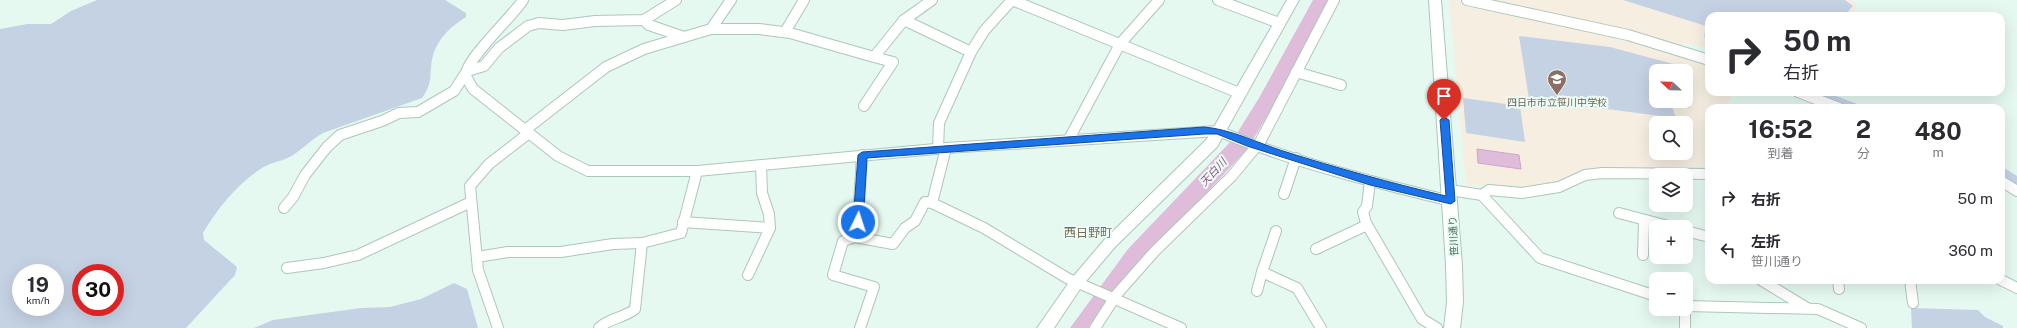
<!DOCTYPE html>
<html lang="ja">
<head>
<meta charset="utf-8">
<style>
  :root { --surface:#fff; --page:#f2f2f3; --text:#2b2b33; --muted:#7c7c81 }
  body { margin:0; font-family:"Public Sans","Noto Sans JP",sans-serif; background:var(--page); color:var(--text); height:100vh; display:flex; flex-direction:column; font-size:15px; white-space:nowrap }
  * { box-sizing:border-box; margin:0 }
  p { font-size:13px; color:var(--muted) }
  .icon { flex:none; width:22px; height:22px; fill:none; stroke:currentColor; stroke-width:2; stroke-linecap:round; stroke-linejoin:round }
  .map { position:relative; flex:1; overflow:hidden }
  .panel { position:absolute; left:1705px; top:104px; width:300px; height:180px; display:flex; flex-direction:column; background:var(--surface); border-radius:12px; box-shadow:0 4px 16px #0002 }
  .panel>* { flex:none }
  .top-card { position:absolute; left:1705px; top:12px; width:300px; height:84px; border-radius:12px; box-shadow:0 4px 16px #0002; background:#fff; color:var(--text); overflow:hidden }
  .needle { width:26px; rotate:292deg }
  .tools { position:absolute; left:1649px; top:64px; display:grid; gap:8px }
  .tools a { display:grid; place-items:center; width:44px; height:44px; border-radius:8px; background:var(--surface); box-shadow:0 4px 16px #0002; font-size:20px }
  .speed { position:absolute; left:12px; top:264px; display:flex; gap:8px; font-size:20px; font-weight:700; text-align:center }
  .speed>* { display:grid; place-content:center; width:52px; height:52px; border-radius:50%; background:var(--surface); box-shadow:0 4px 16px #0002; line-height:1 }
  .speed small { font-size:10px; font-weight:400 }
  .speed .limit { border:6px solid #d22; background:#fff; color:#111 }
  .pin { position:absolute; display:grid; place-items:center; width:34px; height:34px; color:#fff; margin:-41px -17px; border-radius:50% 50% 50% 0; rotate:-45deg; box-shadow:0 0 4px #0007 }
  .pin .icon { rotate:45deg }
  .me { position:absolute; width:44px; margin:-22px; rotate:4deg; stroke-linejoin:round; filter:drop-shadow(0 0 3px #0008) }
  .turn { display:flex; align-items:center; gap:14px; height:84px; padding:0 12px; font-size:18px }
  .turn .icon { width:52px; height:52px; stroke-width:2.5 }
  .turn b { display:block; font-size:28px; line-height:34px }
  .eta { display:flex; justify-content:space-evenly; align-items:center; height:68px; text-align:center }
  .eta b { font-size:24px; font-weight:700; line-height:28px }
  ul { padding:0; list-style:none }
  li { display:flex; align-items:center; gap:12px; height:52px; padding:0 12px }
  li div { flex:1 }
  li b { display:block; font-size:15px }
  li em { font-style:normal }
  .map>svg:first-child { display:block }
  .education { fill:#f5eee1; fill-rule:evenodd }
  .green { fill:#c5d2e4; fill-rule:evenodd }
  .water { fill:#e0bcdb; stroke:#d0a4c9 }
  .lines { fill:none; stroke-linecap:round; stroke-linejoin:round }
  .river { fill:#e0bcdb; fill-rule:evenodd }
  .street-casing { stroke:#acc8b9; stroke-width:12 }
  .secondary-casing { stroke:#a8c8b7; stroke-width:2 }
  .street { stroke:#fff; stroke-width:10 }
  .secondary { fill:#fff; fill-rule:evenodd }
  .route { fill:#1a73e8; stroke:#114b97 }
  .labels { text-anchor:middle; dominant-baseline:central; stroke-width:4; stroke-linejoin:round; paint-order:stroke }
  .education-label { font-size:10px; fill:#785e54; stroke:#eafcf5 }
  .street-label { font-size:10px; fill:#4d6e59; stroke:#eafcf5 }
  .water-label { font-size:11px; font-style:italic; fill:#925488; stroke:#eafcf5 }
  .quarter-label { font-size:12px; fill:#776c58; stroke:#eafcf5 }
</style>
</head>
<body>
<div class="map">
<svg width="2017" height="328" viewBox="0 0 2017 328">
  <rect width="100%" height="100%" fill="#e5f9f1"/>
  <g class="education">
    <path d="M 1449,0 L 1457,0 L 1598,31 L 1709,63 L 1709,92 L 1733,92 L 1727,104 L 1728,108 L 1709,108 L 1709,172 L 1582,173 L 1570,176 L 1559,184 L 1521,190 L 1466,185 ZM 1656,71 L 1686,71 L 1686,101 L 1656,101 ZM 1656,123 L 1686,123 L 1686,153 L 1656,153 Z"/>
    <polygon points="1486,0 1852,0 1857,5 1856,11 1848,16 1709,16 1709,49 1685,43 1662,43"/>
  </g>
  <g class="green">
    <path d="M 97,0 L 445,0 L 466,13 L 466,17 C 449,28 436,40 432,60 C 429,77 433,83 422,98 L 323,133 C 312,139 304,148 293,155 C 284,161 272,162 262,168 C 237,184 218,208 203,233 L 204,240 L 237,267 L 235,275 L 186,328 L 0,328 L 0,29 L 27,24 L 51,24 L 71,11 ZM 21,273 L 55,273 L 55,307 L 21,307 ZM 81,273 L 115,273 L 115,307 L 81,307 Z"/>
    <polygon points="1623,0 1845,0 1853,6 1844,16 1821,14 1821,16 1709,16 1709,39 1704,37 1706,26"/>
    <polygon points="1519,36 1610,47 1677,65 1678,71 1656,71 1656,101 1686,101 1686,96 1690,108 1672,106 1676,118 1529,99"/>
    <polygon points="1810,92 1825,92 1868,108 1847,108"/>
    <polygon points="1463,98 1520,106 1525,142 1466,133"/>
    <polygon points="2001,166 2017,176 2017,188 2001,177"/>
    <polygon points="454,283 467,289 478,328 254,328 273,320 361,308 390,307 421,299"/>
    <polygon points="1911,308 1978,310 1985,317 2003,326 2003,328 1912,328"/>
  </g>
  <polygon class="water" points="1477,149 1519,155 1521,169 1478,163"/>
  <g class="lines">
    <polygon class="river" points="1313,0 1331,0 1276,101 1248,148 1144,261 1094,328 1070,328 1128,249 1234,138 1259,98"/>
    <defs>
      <g id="street">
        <path d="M 523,0 C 513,16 465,60 466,75 C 467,80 471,85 473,89 L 558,156 L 588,171 L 697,171 L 946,148 L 1218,131 C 1293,162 1372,182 1451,201"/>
        <polyline points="1012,0 1239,93"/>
        <polyline points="1218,0 1279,23"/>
        <polyline points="1467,0 1628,35 1709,60"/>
        <polyline points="644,20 649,25 684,37"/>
        <polyline points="904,20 971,52"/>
        <polyline points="711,29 731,0"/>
        <polyline points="785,32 804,0"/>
        <polyline points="1296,72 1341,85"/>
        <polyline points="1798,92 1839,108"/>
        <polyline points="864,106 893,62 874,57"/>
        <polyline points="525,130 606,67 644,49 711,29 759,29 790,33 874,57 904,20 932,0"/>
        <polyline points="1069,139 1120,44 1159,0"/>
        <polyline points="938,149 939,123 971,52 984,31 1012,0"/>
        <polyline points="1370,181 1367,206 1363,212 1366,223 1422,319 1437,328"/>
        <polyline points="2001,181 2017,191"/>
        <polyline points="1450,190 1482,195 1540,258 1656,296"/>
        <polyline points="1284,194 1296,158"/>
        <polyline points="1482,195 1489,190 1522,193 1559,187 1585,175 1602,173 1709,174"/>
        <polyline points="932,203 946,148"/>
        <polyline points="284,208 293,197 305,175 327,147 340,135 382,121 399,113 418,112 454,91 467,71 484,66 499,48 528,26 539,23 563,25 595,21 644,20 676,0"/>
        <polyline points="1619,213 1672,227"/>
        <polyline points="683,222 770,228"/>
        <polyline points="1276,231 1262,272 1297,288 1321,328"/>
        <polyline points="1686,231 1709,237"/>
        <polyline points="855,237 893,244 905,228 915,221 925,202 932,203 984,228 1067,278 1181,328"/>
        <polyline points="1316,249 1367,225"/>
        <polyline points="1643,255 1644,220"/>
        <polyline points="477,257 508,252 561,252 613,244 642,243"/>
        <polyline points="287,268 324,263 358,255 471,202"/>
        <polyline points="748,275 770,228 769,214 762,193 761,166"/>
        <polyline points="1761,280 1807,308"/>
        <polyline points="1838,280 1839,289"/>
        <polyline points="1910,280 1913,303"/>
        <polyline points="2001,280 2017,288"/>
        <polyline points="1257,291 1262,272"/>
        <polyline points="1686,306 1818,309 1861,328"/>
        <polyline points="1685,309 1685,328"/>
        <polyline points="498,328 478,270 470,186 489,164 529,133"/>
        <path d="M 599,328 C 609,318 624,318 635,309 L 642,243 L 681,233 L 697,171"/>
        <polyline points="860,328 874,287 833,275 843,241 855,237 858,222 862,155"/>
        <polyline points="1095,328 1117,294 1155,251 1232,176 1260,142 1334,0"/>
      </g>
      <g id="secondary">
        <polygon points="1287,0 1299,0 1217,147 1115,247 1082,286 1054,328 1037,328 1072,278 1105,239 1207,139"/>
        <polygon points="1429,0 1441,0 1462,265 1463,302 1460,328 1444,328 1447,302 1446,265"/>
      </g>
    </defs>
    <use href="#street" class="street-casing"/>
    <use href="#secondary" class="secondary-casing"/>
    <use href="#street" class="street"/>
    <use href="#secondary" class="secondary"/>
  </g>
  <path class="route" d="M 1444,117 L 1449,120 L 1455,201 L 1451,204 L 1370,185 L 1247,146 L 1217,134 L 1204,134 L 867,158 L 863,222 L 858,226 L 853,222 L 858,155 L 862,152 L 1204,127 C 1230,129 1258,143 1283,151 C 1337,168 1391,183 1446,196 L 1440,120 Z"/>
  <defs>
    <symbol id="school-pin" viewBox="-11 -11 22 30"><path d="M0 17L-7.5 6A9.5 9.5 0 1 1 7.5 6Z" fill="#8d6e63" stroke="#eafcf5"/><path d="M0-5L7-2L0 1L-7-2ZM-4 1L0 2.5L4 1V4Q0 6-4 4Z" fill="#fff"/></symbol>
  </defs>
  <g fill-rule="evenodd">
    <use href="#school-pin" x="1546" y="68" width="22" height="30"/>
  </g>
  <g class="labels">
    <g class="education-label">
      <text x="1557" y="102">四日市市立笹川中学校</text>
    </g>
    <g class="street-label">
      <text transform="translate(1453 236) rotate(-93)">笹川通り</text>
    </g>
    <g class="water-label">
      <text transform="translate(1213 172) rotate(-47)">天白川</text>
    </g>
    <g class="quarter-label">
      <text x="1088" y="233">西日野町</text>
    </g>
  </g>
</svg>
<div class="tools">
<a><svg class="needle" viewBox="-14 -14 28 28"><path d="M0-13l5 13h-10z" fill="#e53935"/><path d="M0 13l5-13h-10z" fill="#7c7c81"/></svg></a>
<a><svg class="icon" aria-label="search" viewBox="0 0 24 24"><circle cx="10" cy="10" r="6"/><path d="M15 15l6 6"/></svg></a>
<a><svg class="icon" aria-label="layers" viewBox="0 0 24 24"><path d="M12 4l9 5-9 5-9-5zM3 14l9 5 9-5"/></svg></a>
<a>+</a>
<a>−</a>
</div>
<div class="speed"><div>19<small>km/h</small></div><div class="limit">30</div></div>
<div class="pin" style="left:1444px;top:120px;background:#d93025"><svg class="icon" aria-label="arrive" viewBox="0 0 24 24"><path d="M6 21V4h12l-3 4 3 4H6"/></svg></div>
<svg class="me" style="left:858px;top:222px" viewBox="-20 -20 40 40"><circle r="17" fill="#1a73e8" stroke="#fff" stroke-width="3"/><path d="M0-11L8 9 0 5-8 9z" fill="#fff"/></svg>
<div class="top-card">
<div class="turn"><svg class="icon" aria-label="right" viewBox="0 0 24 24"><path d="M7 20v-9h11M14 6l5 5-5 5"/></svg><div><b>50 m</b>右折</div></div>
</div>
<section class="panel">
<div class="eta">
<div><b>16:52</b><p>到着</p></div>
<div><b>2</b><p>分</p></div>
<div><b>480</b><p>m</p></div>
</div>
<ul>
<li><svg class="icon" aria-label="right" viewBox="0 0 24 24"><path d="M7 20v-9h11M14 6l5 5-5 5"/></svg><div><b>右折</b></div><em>50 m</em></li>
<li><svg class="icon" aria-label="left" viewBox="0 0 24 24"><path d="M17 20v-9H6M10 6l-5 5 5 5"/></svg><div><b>左折</b><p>笹川通り</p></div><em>360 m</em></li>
</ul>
</section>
</div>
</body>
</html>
